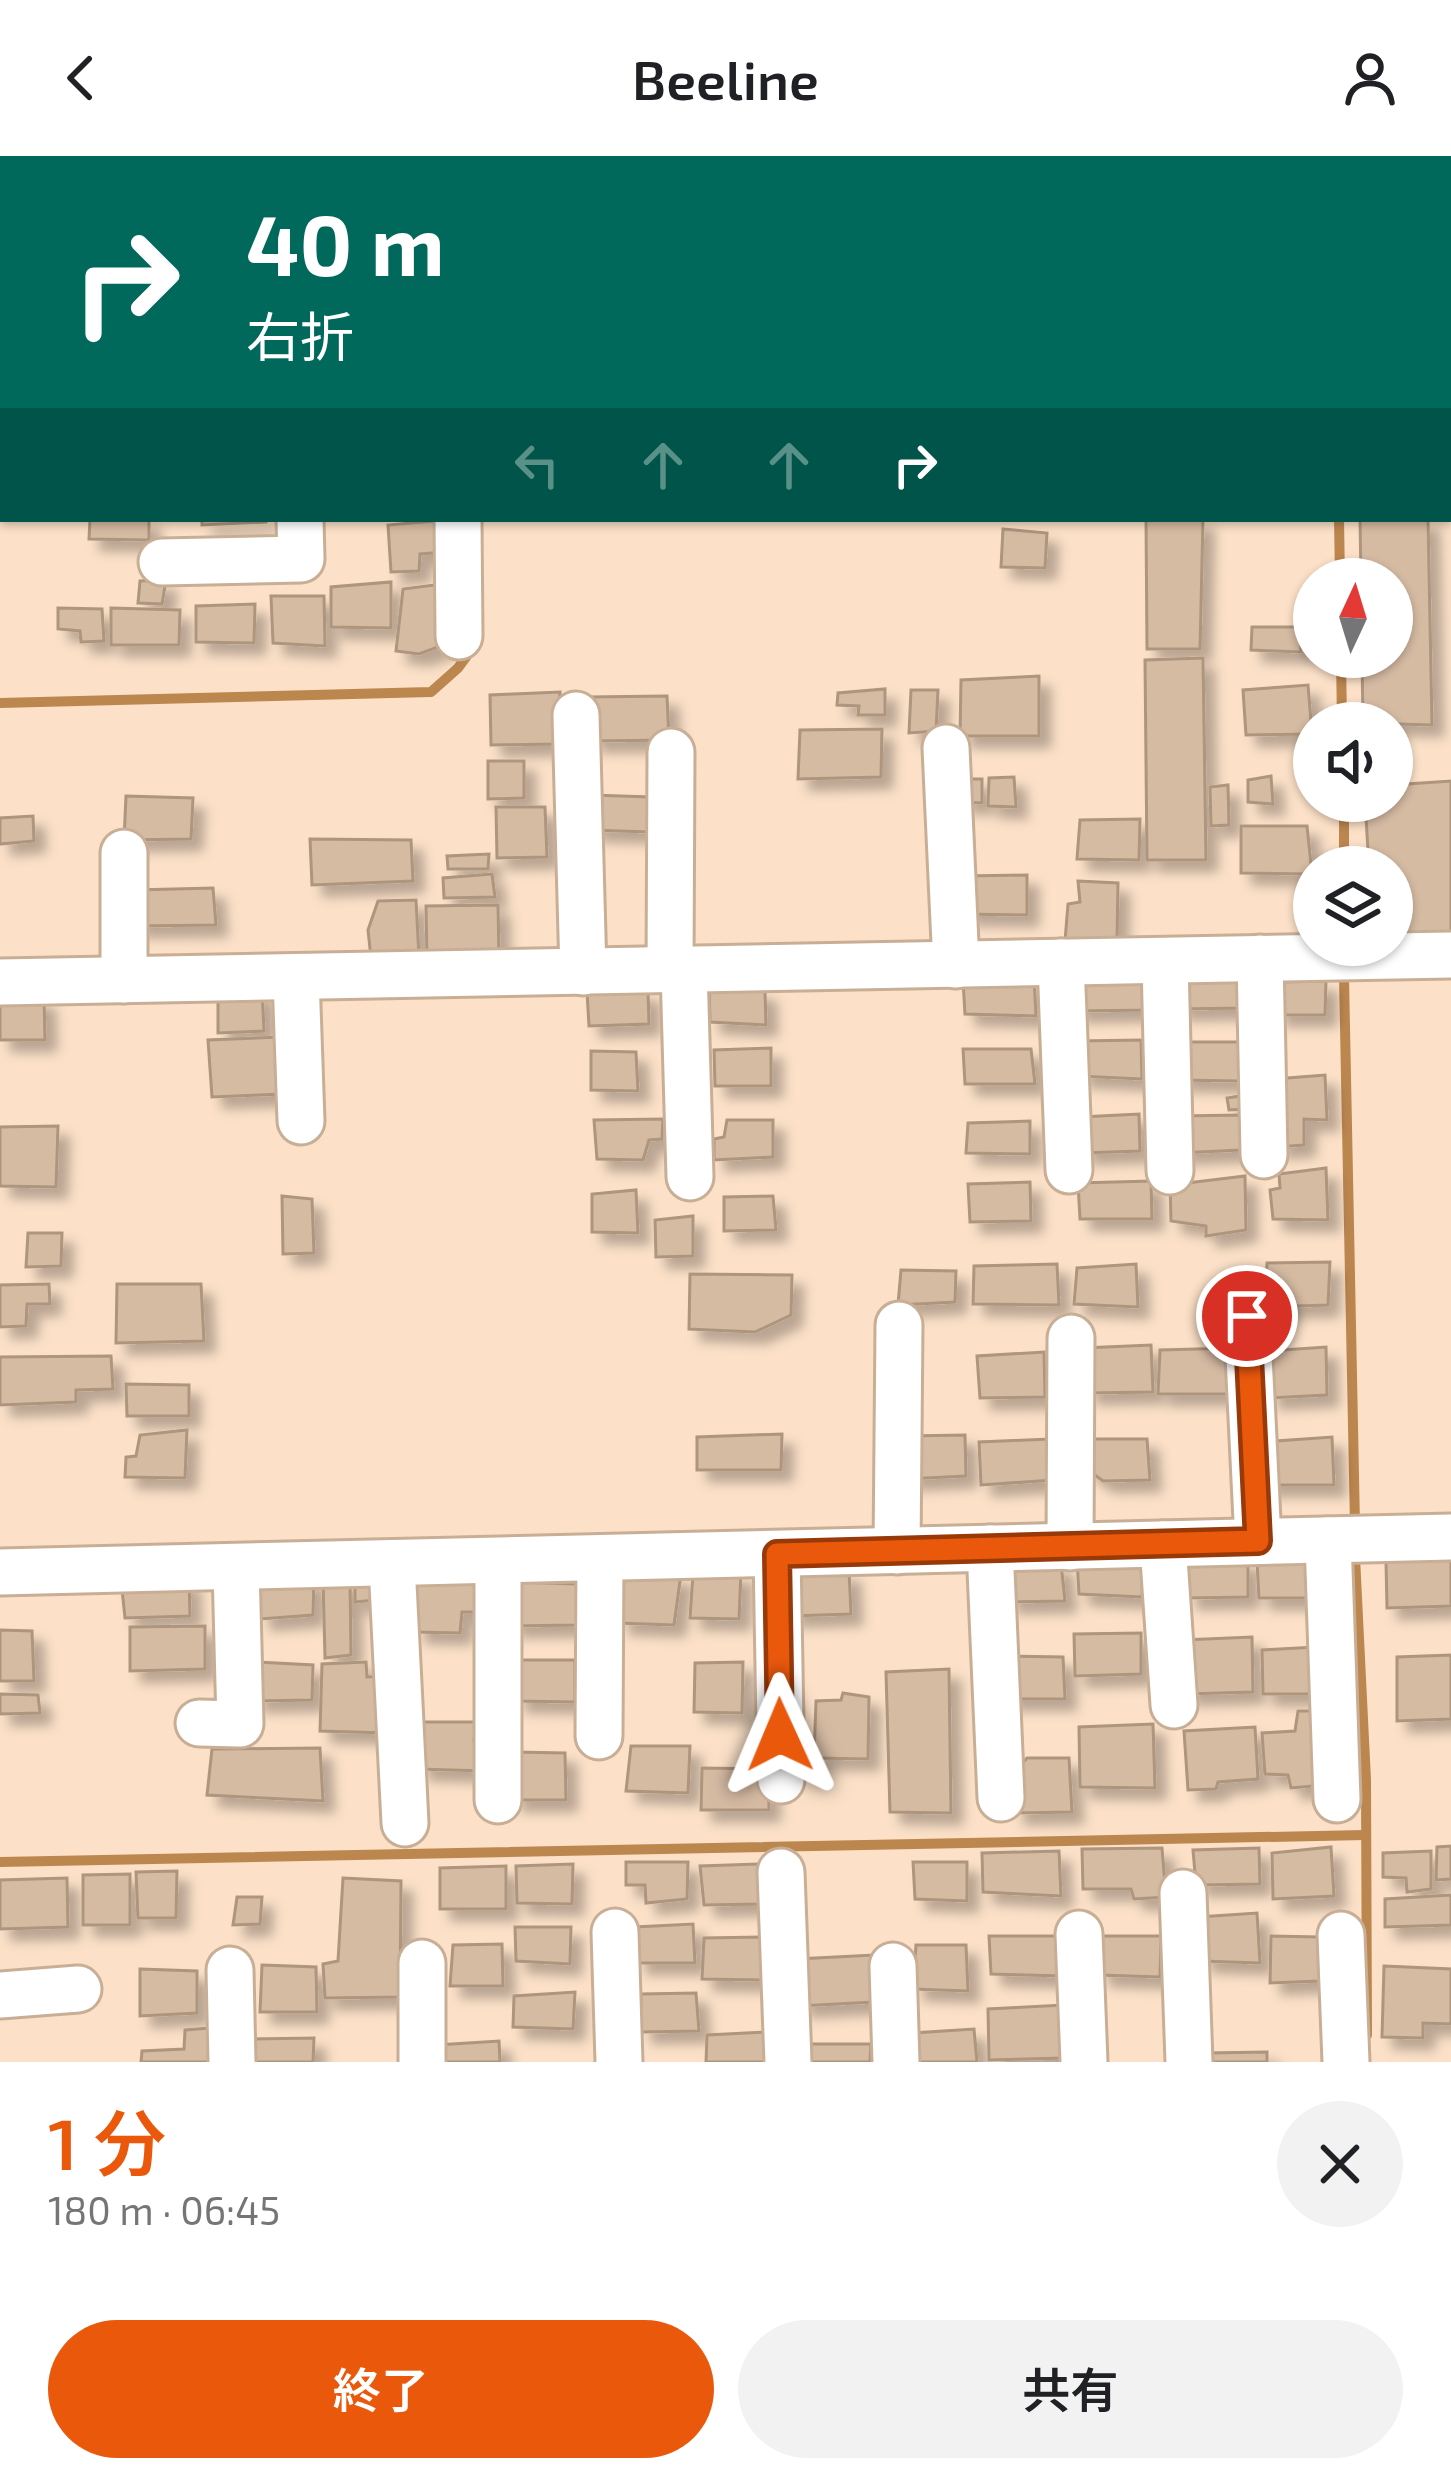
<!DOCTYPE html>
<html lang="ja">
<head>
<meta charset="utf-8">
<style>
  :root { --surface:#fff; --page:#f2f2f2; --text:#202124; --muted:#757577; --accent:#ea580c }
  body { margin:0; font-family:"Exo 2","Noto Sans JP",sans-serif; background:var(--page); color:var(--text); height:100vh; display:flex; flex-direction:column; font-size:45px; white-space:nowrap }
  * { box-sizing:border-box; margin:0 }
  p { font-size:39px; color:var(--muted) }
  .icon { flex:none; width:66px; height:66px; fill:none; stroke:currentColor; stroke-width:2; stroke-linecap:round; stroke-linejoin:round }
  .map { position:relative; height:1906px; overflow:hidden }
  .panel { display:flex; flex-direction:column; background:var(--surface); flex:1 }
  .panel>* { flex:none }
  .guide { position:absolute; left:0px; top:0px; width:1452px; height:366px; box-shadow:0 3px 9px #0004; background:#00695c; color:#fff; overflow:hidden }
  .needle { width:78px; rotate:4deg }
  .fabs { position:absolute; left:1293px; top:402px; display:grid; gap:24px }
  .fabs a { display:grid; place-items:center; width:120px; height:120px; border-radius:50%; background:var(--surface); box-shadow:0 3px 9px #0004; font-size:60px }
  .pin { position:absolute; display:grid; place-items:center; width:102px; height:102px; color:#fff; margin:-51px; border:6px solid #fff; border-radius:50%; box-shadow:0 3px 12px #0007 }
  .me { position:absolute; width:132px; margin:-66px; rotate:359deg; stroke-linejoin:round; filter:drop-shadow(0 0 9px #0008) }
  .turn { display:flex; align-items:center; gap:42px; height:252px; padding:0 48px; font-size:54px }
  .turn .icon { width:156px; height:156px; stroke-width:2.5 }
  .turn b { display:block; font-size:84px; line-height:102px }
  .lanes { display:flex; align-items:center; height:114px; padding:0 48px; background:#0003; justify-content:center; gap:60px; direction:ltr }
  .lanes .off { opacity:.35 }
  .round { display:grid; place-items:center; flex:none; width:126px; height:126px; border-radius:63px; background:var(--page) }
  .headline { display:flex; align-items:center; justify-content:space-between; height:204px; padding:0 48px }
  h1 { font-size:72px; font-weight:600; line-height:90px; color:var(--accent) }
  .primary-button { display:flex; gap:24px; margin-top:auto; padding:24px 48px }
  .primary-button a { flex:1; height:138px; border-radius:72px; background:var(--accent); color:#fff; font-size:48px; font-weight:600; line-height:138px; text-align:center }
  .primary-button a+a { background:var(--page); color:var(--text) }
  header { display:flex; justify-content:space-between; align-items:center; height:156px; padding:0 48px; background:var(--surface); font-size:54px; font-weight:600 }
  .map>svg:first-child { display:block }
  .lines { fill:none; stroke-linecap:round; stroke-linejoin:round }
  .stream { stroke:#bc864f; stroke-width:10 }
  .building { fill:#d6bba3; stroke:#ae957e; stroke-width:3; filter:url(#shadow) }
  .minor-casing { stroke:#c9ae96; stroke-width:51 }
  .minor { stroke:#fff; stroke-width:45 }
  .route-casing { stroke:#983908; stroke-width:30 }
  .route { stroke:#ea580c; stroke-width:21 }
</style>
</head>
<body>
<header><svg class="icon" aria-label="back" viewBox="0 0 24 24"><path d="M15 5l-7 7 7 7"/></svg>Beeline<svg class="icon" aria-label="person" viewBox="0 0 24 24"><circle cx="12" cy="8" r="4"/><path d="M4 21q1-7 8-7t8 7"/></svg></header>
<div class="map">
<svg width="1451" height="1906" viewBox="0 0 1451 1906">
  <defs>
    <filter id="shadow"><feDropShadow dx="11" dy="11" stdDeviation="6" flood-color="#0004"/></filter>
  </defs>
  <rect width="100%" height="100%" fill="#fce1c8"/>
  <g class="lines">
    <g class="stream">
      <polyline points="1339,363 1340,423"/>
      <polyline points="1341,501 1342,567"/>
      <polyline points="0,547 431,536 458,512 474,490"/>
      <polyline points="1344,711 1344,645"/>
      <polyline points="1344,821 1355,1369"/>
      <polyline points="1355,1401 1366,1624 1367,1879"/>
      <polyline points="0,1706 1366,1679"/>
    </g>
  </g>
  <g class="building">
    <rect x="1049" y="0" width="66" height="3"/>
    <rect x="1176" y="0" width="58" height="3"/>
    <rect x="1244" y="0" width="66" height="3"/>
    <polygon points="1449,12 1451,12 1449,94"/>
    <polygon points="0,275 3,275 0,342"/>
    <polygon points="90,363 149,363 149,384 89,383"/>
    <polygon points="202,363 266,363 266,366 202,369"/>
    <polygon points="1146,363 1203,363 1200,493 1147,493"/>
    <polygon points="1360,363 1428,363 1432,569 1363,567 1362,501 1392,501 1392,423 1361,423"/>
    <polygon points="445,364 446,396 420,398 419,415 391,416 388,369"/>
    <polygon points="1003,373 1047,377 1045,412 1001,411"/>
    <polygon points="166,424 162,448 138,447 140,425"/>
    <polygon points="391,426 391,472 331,471 331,431"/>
    <polygon points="450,427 449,487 419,498 396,495 403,433"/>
    <polygon points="271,440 324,440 325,490 273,487"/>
    <polygon points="255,448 254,487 196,486 196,450"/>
    <polygon points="58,452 102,453 104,485 81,486 80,475 58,473"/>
    <polygon points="111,452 180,454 179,489 111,489"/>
    <polygon points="1252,471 1299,471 1301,496 1251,494"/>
    <polygon points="1203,502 1206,704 1147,704 1145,504"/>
    <polygon points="1039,520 1039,580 960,580 961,524"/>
    <polygon points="1308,529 1312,578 1246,579 1243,534"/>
    <polygon points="885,533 885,559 858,559 859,550 837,549 838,537"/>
    <polygon points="911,534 938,534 936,575 909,577"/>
    <polygon points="560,536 559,588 491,589 490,539"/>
    <polygon points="667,540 669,584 590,585 588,541"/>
    <polygon points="882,573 881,621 798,623 800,574"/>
    <polygon points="488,605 524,605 524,642 488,643"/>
    <polygon points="1271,620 1273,648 1248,646 1248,624"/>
    <polygon points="1014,621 1016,651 988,650 989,622"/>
    <polygon points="958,623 982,623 982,647 961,646"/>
    <polygon points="1451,625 1451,778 1392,779 1392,711 1369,711 1365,645 1392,645 1392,629"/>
    <polygon points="1228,629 1229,669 1211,670 1210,631"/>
    <polygon points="591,639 650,641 650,676 590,674"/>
    <polygon points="126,640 193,642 191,683 124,684"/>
    <polygon points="496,651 545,651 547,701 497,702"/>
    <polygon points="33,660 34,685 0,688 0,662"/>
    <polygon points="1140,663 1139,704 1077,703 1080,664"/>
    <polygon points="1241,670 1307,670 1312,718 1241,717"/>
    <polygon points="310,683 411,684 413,725 312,729"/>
    <polygon points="489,698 488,713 448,713 447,700"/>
    <polygon points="492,718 495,741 444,742 443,722"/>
    <polygon points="1027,719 1027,759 963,758 962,720"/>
    <polygon points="1078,725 1118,727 1117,784 1065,785 1068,748 1080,746"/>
    <polygon points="213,732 216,769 133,770 134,734"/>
    <polygon points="416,744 419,801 371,802 368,774 378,745"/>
    <polygon points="498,749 499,803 427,803 426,750"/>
    <polygon points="1244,815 1245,852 1176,853 1175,819"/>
    <polygon points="1149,818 1152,854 1073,855 1073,820"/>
    <polygon points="1034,823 1036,860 965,858 963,825"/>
    <polygon points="1326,825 1325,859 1275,859 1274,826"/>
    <polygon points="218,832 262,833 264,875 218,877"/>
    <polygon points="709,832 765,835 766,869 710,866"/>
    <polygon points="648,835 649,868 589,870 587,836"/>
    <polygon points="0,841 44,842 45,884 0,884"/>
    <polygon points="281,881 282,938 212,941 208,884"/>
    <polygon points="1141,884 1142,923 1078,920 1077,885"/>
    <polygon points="1177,886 1240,886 1239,925 1177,924"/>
    <polygon points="771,892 771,930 715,930 714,894"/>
    <polygon points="963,893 1031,893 1035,928 965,928"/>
    <polygon points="591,895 636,896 638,935 591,934"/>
    <polygon points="1325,919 1327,964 1304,963 1304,989 1275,991 1275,923"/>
    <polygon points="1247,939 1249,953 1229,954 1227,942"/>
    <polygon points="1139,958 1140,995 1081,997 1081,961"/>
    <polygon points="1242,959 1241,994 1179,997 1178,960"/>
    <polygon points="663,963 662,983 649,984 643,1004 597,1003 594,964"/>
    <polygon points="727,964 773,964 773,1001 714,1004 714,983 724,981"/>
    <polygon points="1030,965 1030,998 966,997 968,967"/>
    <polygon points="58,970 56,1031 0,1030 0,971"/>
    <polygon points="1326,1012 1328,1064 1273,1063 1270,1034 1280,1032 1279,1018"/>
    <polygon points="1245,1020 1246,1074 1206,1080 1206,1070 1171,1065 1170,1029"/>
    <polygon points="1151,1025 1152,1063 1080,1063 1078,1027"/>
    <polygon points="1030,1026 1031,1065 970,1066 968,1028"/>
    <polygon points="636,1034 638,1077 592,1076 592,1038"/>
    <polygon points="282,1040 312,1043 314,1097 283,1098"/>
    <polygon points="773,1040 776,1074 724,1075 724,1041"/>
    <polygon points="693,1060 693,1100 656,1101 655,1064"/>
    <polygon points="28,1077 62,1077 61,1110 26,1111"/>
    <polygon points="1330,1106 1328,1149 1265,1151 1267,1107"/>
    <polygon points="1057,1108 1059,1149 973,1148 974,1110"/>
    <polygon points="1136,1108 1138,1151 1074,1148 1077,1112"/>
    <polygon points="901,1114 956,1115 955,1146 898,1149"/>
    <polygon points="690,1118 792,1119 791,1159 755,1176 689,1173"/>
    <polygon points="49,1128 50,1148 27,1148 26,1170 0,1171 0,1129"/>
    <polygon points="117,1128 201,1128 204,1185 116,1187"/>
    <polygon points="1151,1189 1153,1236 1086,1237 1083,1192"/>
    <polygon points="1326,1191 1327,1239 1268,1242 1268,1195"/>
    <polygon points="1234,1192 1236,1238 1158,1238 1160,1194"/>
    <polygon points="1044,1196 1045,1241 980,1242 977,1200"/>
    <polygon points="111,1200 113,1233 76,1234 76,1246 0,1249 0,1201"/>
    <polygon points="126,1228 189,1229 189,1260 127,1260"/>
    <polygon points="187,1274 185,1322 125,1321 126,1301 136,1300 140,1279"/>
    <polygon points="782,1278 781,1314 697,1314 697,1281"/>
    <polygon points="965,1279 966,1320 906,1323 906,1280"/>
    <polygon points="1332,1281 1334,1329 1263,1329 1262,1286"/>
    <polygon points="1050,1283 1053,1324 981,1329 979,1286"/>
    <polygon points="1081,1283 1147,1283 1150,1324 1103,1325 1084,1311"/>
    <polygon points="1144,1400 1142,1441 1079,1438 1077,1404"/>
    <polygon points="1248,1403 1248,1441 1186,1442 1187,1405"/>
    <polygon points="1451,1403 1451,1450 1387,1452 1386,1406"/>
    <polygon points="1319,1405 1320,1442 1259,1442 1257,1406"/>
    <polygon points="1061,1407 1065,1445 1006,1446 1007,1408"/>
    <polygon points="849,1415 851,1458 789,1460 787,1419"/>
    <polygon points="741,1416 739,1463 690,1462 693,1418"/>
    <polygon points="681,1418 674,1469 618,1467 621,1421"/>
    <polygon points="314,1420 313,1459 260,1463 258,1423"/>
    <polygon points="350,1422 351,1499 325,1502 323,1424"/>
    <polygon points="414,1422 484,1422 486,1456 462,1456 460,1477 415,1476"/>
    <polygon points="189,1423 190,1460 125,1462 121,1424"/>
    <polygon points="374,1423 375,1444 355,1446 355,1427"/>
    <polygon points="508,1426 578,1428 577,1469 509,1470"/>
    <polygon points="205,1470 205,1513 130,1515 130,1471"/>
    <polygon points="0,1474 32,1475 34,1525 0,1525"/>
    <polygon points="1141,1477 1141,1518 1075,1520 1074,1478"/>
    <polygon points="1252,1481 1253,1536 1184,1538 1183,1484"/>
    <polygon points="1316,1491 1318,1538 1263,1538 1262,1494"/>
    <polygon points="1451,1499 1451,1563 1397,1565 1397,1501"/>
    <polygon points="1003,1500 1063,1501 1065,1543 1005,1543"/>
    <polygon points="516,1504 575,1504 575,1546 515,1545"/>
    <polygon points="257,1506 313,1509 312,1544 252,1545"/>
    <polygon points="366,1506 367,1521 389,1520 388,1577 320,1575 322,1508"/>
    <polygon points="743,1506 742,1557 694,1556 695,1507"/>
    <polygon points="949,1513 951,1657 890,1656 886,1516"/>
    <polygon points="843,1537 869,1541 868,1603 814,1602 816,1545 841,1544"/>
    <polygon points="0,1538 38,1539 40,1557 0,1558"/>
    <polygon points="1298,1555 1324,1555 1324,1629 1291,1632 1288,1619 1265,1618 1262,1577 1295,1575"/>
    <polygon points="416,1566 476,1566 474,1585 486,1586 486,1615 418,1613"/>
    <polygon points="1153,1568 1155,1632 1080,1631 1079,1571"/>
    <polygon points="1255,1571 1258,1623 1218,1626 1216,1633 1188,1634 1184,1575"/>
    <polygon points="631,1590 690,1590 688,1637 626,1635"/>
    <polygon points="320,1592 323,1645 207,1639 212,1593"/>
    <polygon points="513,1596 565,1597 566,1644 511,1644"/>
    <polygon points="1027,1602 1069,1602 1072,1656 1013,1657 1017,1613"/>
    <polygon points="702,1612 768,1613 769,1654 701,1654"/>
    <polygon points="1451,1690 1451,1723 1436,1724 1437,1691"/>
    <polygon points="1331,1691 1334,1740 1273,1743 1272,1697"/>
    <polygon points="1162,1692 1166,1741 1134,1743 1131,1733 1083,1733 1082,1693"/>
    <polygon points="1259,1692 1260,1728 1196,1729 1193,1694"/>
    <polygon points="1059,1695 1061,1740 983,1736 982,1697"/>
    <polygon points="1431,1695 1431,1733 1407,1736 1406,1722 1383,1721 1383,1697"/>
    <polygon points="626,1706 688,1706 687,1743 646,1747 645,1729 626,1729"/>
    <polygon points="913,1706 967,1706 967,1745 915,1743"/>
    <polygon points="573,1708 572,1748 517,1747 516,1710"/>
    <polygon points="758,1708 761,1748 704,1749 700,1710"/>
    <polygon points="506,1710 506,1753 440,1753 440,1712"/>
    <polygon points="177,1715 176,1762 138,1762 136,1716"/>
    <polygon points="130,1718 130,1769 83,1769 83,1719"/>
    <polygon points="67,1722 68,1771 0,1773 0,1724"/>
    <polygon points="343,1722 401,1725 400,1841 325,1842 323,1808 338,1805"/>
    <polygon points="1451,1739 1451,1769 1385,1771 1385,1743"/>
    <polygon points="237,1741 262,1741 260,1768 233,1769"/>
    <polygon points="1257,1757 1260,1807 1201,1805 1199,1761"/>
    <polygon points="693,1768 695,1807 636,1807 635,1771"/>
    <polygon points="515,1771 571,1771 570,1808 516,1805"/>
    <polygon points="989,1780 1063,1780 1063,1820 991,1818"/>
    <polygon points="1098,1780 1161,1780 1160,1821 1099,1819"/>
    <polygon points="1271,1780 1319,1781 1320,1825 1270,1827"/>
    <polygon points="761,1781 762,1824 702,1823 704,1782"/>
    <polygon points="502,1788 503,1830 450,1830 453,1789"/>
    <polygon points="916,1789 966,1789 968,1835 913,1833"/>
    <polygon points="874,1799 874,1846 799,1850 797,1803"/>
    <polygon points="262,1809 316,1811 317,1856 260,1856"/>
    <polygon points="1384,1810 1451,1813 1451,1868 1423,1867 1423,1882 1382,1881"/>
    <polygon points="140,1813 197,1815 197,1857 140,1860"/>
    <polygon points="575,1836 573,1873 513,1871 514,1840"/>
    <polygon points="696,1837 699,1875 641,1876 641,1838"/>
    <polygon points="1064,1849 1064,1902 989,1904 988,1853"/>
    <polygon points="210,1872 222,1906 141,1906 142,1895 184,1893 185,1874"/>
    <polygon points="974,1873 977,1906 913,1906 913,1877"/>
    <polygon points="765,1876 765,1906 706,1906 707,1879"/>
    <polygon points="314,1882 313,1906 251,1906 251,1883"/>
    <polygon points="499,1885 500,1906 436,1906 437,1889"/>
    <polygon points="801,1888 871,1888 870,1906 801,1906"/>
    <polygon points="1267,1896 1267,1906 1206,1906 1206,1897"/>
  </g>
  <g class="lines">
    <defs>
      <g id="minor">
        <polyline points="1148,0 1148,3"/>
        <polyline points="1352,0 1352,3"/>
        <polyline points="1449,209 1451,209"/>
        <polyline points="0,230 3,230"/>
        <polyline points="458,363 459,480"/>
        <polyline points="162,406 301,403 300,363"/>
        <polyline points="576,559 583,816"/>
        <polyline points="946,592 956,809"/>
        <polyline points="124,697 124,824"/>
        <polyline points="1260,802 1264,999"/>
        <polyline points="1165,805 1170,1015"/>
        <polyline points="1061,806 1069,1014"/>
        <polyline points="670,814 671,596"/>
        <polyline points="684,814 690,1021"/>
        <polyline points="296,821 301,965"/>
        <polyline points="0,826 1451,799"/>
        <polyline points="1247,1159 1258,1385"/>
        <polyline points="1328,1384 1337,1643"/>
        <polyline points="1163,1388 1174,1549"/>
        <polyline points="1070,1391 1071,1182"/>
        <polyline points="990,1392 1001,1642"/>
        <polyline points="897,1395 899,1169"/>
        <polyline points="777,1398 781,1624"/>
        <polyline points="498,1405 498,1644"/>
        <polyline points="392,1408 405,1667"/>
        <polyline points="0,1416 1451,1381"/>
        <polyline points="199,1567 240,1568 236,1411"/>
        <polyline points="599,1580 600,1402"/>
        <polyline points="781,1716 788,1906"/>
        <polyline points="1183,1737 1189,1906"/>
        <polyline points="615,1776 619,1906"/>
        <polyline points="1079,1778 1084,1906"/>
        <polyline points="1341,1779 1346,1906"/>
        <polyline points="893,1810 896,1906"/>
        <polyline points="230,1814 232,1906"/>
        <polyline points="0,1839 78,1833"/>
        <polyline points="422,1906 422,1807"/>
      </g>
    </defs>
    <use href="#minor" class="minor-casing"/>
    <use href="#minor" class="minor"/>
  </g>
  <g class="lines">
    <defs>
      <polyline id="route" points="780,1579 777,1398 1258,1385 1247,1160"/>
    </defs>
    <use href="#route" class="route-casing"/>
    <use href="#route" class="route"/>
  </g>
</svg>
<div class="fabs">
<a><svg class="needle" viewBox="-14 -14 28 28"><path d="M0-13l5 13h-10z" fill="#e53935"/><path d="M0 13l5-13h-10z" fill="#757577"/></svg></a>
<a><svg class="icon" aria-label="sound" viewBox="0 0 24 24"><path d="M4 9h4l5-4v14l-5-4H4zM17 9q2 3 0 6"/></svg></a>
<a><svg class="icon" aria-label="layers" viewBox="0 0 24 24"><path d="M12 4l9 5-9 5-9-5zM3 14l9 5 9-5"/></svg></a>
</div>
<div class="pin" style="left:1247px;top:1160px;background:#d93025"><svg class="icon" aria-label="arrive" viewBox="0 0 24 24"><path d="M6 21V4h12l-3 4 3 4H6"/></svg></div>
<svg class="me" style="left:780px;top:1579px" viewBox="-20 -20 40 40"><path d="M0-17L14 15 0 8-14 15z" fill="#ea580c" stroke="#fff" stroke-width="4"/></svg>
<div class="guide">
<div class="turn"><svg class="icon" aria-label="right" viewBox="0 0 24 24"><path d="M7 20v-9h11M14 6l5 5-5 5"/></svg><div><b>40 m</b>右折</div></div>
<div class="lanes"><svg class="icon off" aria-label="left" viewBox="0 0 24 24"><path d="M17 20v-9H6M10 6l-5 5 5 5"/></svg><svg class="icon off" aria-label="ahead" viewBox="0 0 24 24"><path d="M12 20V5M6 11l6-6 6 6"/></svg><svg class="icon off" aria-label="ahead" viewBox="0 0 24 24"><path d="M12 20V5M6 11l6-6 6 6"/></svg><svg class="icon" aria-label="right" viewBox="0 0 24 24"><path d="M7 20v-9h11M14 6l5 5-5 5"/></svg></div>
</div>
</div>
<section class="panel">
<div class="headline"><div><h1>1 分</h1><p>180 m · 06:45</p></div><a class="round"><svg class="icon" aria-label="close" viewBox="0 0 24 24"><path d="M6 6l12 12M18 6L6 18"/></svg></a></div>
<div class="primary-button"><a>終了</a><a>共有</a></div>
</section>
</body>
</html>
